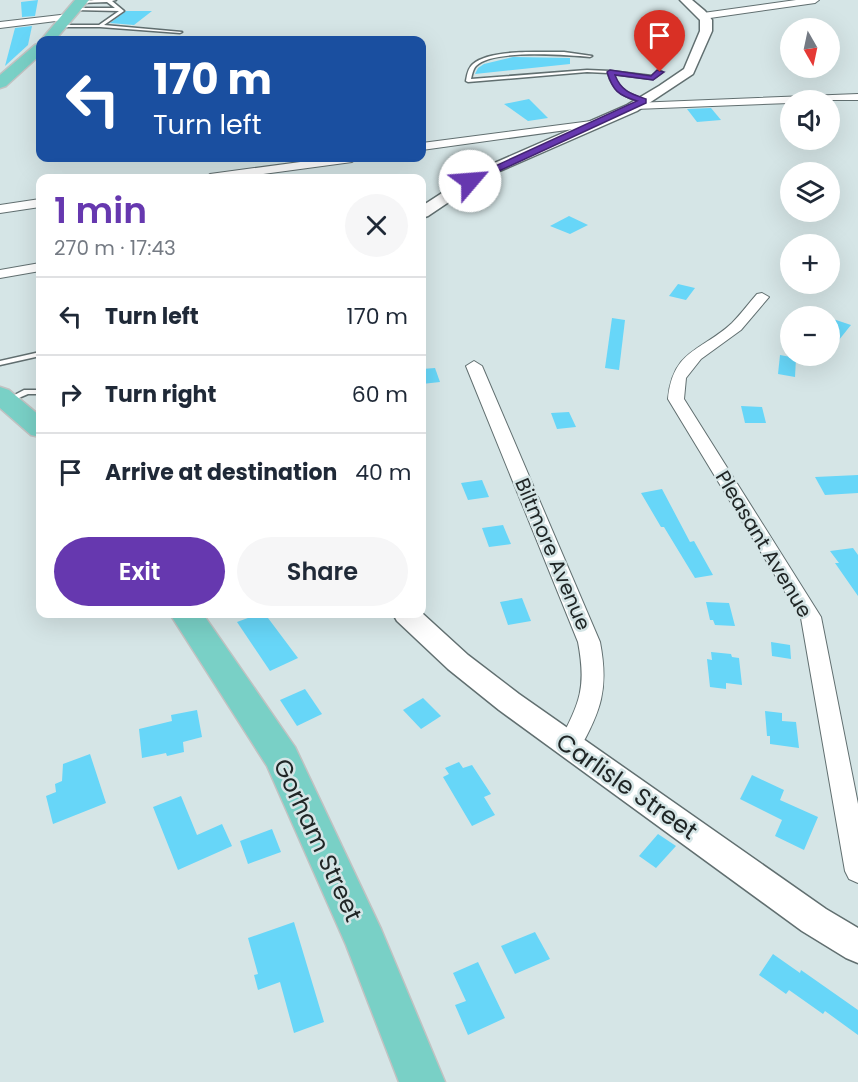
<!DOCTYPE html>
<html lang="en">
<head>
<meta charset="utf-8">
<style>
  :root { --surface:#fff; --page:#f6f6f7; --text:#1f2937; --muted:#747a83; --line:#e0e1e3; --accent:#6638af }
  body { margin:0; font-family:Poppins,sans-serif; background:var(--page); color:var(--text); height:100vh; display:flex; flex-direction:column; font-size:22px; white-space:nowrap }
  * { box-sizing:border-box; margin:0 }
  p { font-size:20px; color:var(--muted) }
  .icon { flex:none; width:33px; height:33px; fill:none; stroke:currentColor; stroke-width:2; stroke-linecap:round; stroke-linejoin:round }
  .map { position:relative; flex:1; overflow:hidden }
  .details { position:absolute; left:36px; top:174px; width:390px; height:444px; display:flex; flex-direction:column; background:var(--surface); border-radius:12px; box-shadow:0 6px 24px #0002 }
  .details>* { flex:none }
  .hud { position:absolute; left:36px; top:36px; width:390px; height:126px; border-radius:12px; box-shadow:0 6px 24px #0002; background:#1a4fa0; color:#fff; overflow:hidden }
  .needle { width:39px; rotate:171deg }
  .controls { position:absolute; left:780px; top:18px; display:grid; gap:12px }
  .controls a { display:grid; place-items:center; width:60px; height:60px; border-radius:50%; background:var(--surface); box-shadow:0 6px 24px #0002; font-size:30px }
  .pin { position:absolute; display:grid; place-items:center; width:51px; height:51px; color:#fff; margin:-62px -26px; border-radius:50% 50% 50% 0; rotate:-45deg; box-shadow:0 0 6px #0007 }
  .pin .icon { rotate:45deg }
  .me { position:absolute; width:66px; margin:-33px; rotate:63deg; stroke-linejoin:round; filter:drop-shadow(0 0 4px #0008) }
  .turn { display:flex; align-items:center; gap:21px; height:126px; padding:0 18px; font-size:27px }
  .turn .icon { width:78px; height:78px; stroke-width:2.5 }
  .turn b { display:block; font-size:42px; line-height:51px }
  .round { display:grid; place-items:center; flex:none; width:63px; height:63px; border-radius:32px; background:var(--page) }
  .overview { display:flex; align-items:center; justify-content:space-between; height:102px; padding:0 18px }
  h1 { font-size:36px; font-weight:600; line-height:45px; color:var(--accent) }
  .primary-button { display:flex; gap:12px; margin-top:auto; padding:12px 18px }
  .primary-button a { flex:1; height:69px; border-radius:36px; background:var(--accent); color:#fff; font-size:24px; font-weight:600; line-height:69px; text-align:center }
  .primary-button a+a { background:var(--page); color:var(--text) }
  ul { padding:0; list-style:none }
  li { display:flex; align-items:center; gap:18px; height:78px; padding:0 18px; border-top:2px solid var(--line) }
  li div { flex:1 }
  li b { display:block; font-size:22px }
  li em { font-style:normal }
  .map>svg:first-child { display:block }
  .building { fill:#67d6f8 }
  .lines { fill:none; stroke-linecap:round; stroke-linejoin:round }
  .service-casing { stroke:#616f70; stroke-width:3 }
  .minor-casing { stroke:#616f70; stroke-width:2 }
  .tertiary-casing { stroke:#616f70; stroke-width:3 }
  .primary-casing { stroke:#c1c2c2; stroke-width:3 }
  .service { fill:#fff; fill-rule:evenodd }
  .minor { fill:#fff; fill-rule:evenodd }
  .tertiary { fill:#fff; fill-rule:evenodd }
  .primary { fill:#79d0c6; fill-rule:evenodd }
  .route { fill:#6638af; stroke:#422472; stroke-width:1.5 }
  .labels { text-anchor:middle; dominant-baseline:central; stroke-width:5; stroke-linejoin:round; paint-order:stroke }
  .street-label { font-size:20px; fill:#202626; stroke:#d5e5e6 }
  .near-street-label { font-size:24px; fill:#202626; stroke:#d5e5e6 }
</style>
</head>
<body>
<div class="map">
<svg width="858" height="1082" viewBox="0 0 858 1082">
  <rect width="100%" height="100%" fill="#d5e5e6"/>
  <g class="building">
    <polygon points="38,0 35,16 22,17 21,2"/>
    <polygon points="126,11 152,11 134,25 110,23"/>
    <polygon points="32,26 28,45 5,66 15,28"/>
    <polygon points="513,57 570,58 570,64 475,74 478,68 484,64"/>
    <polygon points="529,99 548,118 528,121 504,104"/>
    <polygon points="711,108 721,120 697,122 687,109"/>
    <polygon points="569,216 588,225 570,234 550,226"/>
    <polygon points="678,284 695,288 686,300 669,296"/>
    <polygon points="612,318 625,320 619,370 605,368"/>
    <polygon points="830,318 851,325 830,351"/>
    <polygon points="780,355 796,358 795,377 778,374"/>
    <polygon points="435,368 440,382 422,384 422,369"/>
    <polygon points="741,406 762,407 766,423 745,423"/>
    <polygon points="569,412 576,427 557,429 551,413"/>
    <polygon points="858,475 858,493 825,495 815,477"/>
    <polygon points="482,480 489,497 468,500 461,483"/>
    <polygon points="662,489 690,542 694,541 713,575 695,578 664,527 661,527 641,493"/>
    <polygon points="503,525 511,544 489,547 482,528"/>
    <polygon points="853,548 858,555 858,596 835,563 839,563 830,551"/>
    <polygon points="522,598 531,621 508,625 500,602"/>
    <polygon points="706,602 729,603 735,626 715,625 713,620 710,620"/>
    <polygon points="259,614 265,614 298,658 270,671 237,622"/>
    <polygon points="771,642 790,645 791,659 772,656"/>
    <polygon points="711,652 731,654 732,657 739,658 742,685 726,683 726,689 710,687 707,659 712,660"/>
    <polygon points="305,689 322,714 297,726 280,700"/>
    <polygon points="423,698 441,716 421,729 403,710"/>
    <polygon points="197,710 202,737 183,742 184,752 167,756 166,753 142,758 139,729 172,721 171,715"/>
    <polygon points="765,711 782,713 782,721 796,722 799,748 770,744 770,736 767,736"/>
    <polygon points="90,754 106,803 53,824 46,796 56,792 55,784 62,781 63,764"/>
    <polygon points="459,762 463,768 472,765 491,794 484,797 495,815 472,826 443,777 449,774 445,768"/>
    <polygon points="752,775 784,790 780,800 818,817 804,850 775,836 782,820 740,799"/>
    <polygon points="181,796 197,835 222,824 232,846 178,870 153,807"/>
    <polygon points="272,829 281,852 248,864 240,841"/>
    <polygon points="658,834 676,846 656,868 639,856"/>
    <polygon points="294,922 324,1022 294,1033 280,982 258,990 254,975 258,974 248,938"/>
    <polygon points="535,932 550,959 515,974 501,946"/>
    <polygon points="773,954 800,973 801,970 858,1010 858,1035 825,1011 823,1014 789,990 786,994 759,975"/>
    <polygon points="478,962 505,1018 468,1035 455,1005 466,1001 453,973"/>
  </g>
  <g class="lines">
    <defs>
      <g id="service">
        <polygon points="116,0 112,1 124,11 104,25 182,32 180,33 100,27 62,27 60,26 62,25 99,25 119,11 75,10 73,9 75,8 115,8 107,2 81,3 79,2 94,0"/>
        <path d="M 534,52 L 564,52 L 592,56 L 590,57 C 567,55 492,49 476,66 C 473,69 472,75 471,79 L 587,70 L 610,71 L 652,76 L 658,71 L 662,72 L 653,79 L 613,74 C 618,90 631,95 646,100 L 647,101 L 644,103 C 627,98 613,92 608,73 L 587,72 L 468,82 L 466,81 C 467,75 468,68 473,64 C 485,53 518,52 534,52 Z"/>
        <polygon points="40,352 40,356 0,365 0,361"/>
        <polygon points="24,390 40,390 40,394 28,394 7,403 3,401"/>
      </g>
      <g id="minor">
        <polygon points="796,0 819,0 815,3 703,19 698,16 703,13"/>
        <polygon points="69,14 72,15 72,19 0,28 0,22"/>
        <polygon points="858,94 858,100 790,100 790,103 635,109 630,106 635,103"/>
        <polygon points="599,120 605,123 603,125 422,150 422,143"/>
        <polygon points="330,158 358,158 352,162 233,178 204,178 210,174"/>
        <polygon points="40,199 40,207 0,213 0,205"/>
        <polygon points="40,263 40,271 0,278 0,270"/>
        <path d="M 762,293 L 769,297 L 741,330 L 701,359 L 686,378 L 684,399 L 821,617 L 858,804 L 858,883 L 849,879 L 845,871 L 801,618 L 668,399 C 673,349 702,351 732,323 C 741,314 749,303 757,294 Z"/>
        <path d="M 474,361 L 482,366 L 600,642 C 609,689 601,711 578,752 L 570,755 L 562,752 L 558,745 C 579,703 587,690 578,642 L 466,366 Z"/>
      </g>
      <g id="tertiary">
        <polygon points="680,0 692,0 705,11 712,20 712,31 693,74 637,111 486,177 428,216 422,218 422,206 476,171 627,105 659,86 684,69 700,31 700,20"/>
        <polygon points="422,613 468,655 519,694 826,909 858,928 858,963 846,958 802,931 499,710 448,669 397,621 393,614"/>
      </g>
      <g id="primary">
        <polygon points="75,0 89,0 55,40 41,40"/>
        <polygon points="40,43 40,55 6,86 0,88 0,75 35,45"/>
        <polygon points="0,387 9,390 40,416 40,437 31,435 0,408"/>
        <polygon points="170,614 203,614 295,747 381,929 445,1082 399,1082 346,945 267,766"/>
      </g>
    </defs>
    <use href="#service" class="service-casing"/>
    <use href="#minor" class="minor-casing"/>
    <use href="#tertiary" class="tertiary-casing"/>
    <use href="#primary" class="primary-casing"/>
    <use href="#service" class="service"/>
    <use href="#minor" class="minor"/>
    <use href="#tertiary" class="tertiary"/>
    <use href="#primary" class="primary"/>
  </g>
  <path class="route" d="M 610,70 L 651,76 L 657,70 L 664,72 L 653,80 L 615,75 C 621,91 631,94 646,99 L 646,103 L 473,183 L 467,183 L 467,179 L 637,101 C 618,95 613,91 607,72 Z"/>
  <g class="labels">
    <g class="street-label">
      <text transform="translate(764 544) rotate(59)">Pleasant Avenue</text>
      <text transform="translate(553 554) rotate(67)">Biltmore Avenue</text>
    </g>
    <g class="near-street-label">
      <text transform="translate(627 786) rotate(35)">Carlisle Street</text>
      <text transform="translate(318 840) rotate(65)">Gorham Street</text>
    </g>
  </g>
</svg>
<div class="controls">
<a><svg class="needle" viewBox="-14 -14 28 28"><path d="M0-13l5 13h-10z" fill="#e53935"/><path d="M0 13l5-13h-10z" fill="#747a83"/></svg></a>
<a><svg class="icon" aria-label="sound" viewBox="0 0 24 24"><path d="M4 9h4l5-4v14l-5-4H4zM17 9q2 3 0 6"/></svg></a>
<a><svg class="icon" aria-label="layers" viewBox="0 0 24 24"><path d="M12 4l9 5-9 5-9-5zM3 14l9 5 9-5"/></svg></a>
<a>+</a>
<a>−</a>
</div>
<div class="pin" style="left:660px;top:72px;background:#d93025"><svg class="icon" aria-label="arrive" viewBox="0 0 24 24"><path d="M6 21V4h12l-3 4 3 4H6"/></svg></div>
<svg class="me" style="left:470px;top:181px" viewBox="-20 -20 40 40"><circle r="19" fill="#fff"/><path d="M0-13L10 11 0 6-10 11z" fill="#6638af"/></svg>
<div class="hud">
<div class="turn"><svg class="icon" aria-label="left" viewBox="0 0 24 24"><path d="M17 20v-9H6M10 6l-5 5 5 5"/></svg><div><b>170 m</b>Turn left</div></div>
</div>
<section class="details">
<div class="overview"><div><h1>1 min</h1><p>270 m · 17:43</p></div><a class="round"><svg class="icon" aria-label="close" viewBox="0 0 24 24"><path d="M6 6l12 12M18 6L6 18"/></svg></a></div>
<ul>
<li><svg class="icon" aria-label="left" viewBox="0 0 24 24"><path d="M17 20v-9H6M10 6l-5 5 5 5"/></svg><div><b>Turn left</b></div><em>170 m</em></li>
<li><svg class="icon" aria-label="right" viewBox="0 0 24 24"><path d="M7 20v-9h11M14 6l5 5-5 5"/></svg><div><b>Turn right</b></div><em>60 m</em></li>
<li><svg class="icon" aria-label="arrive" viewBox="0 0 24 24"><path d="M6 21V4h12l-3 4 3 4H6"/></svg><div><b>Arrive at destination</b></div><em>40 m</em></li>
</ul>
<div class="primary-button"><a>Exit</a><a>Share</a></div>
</section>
</div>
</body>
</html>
